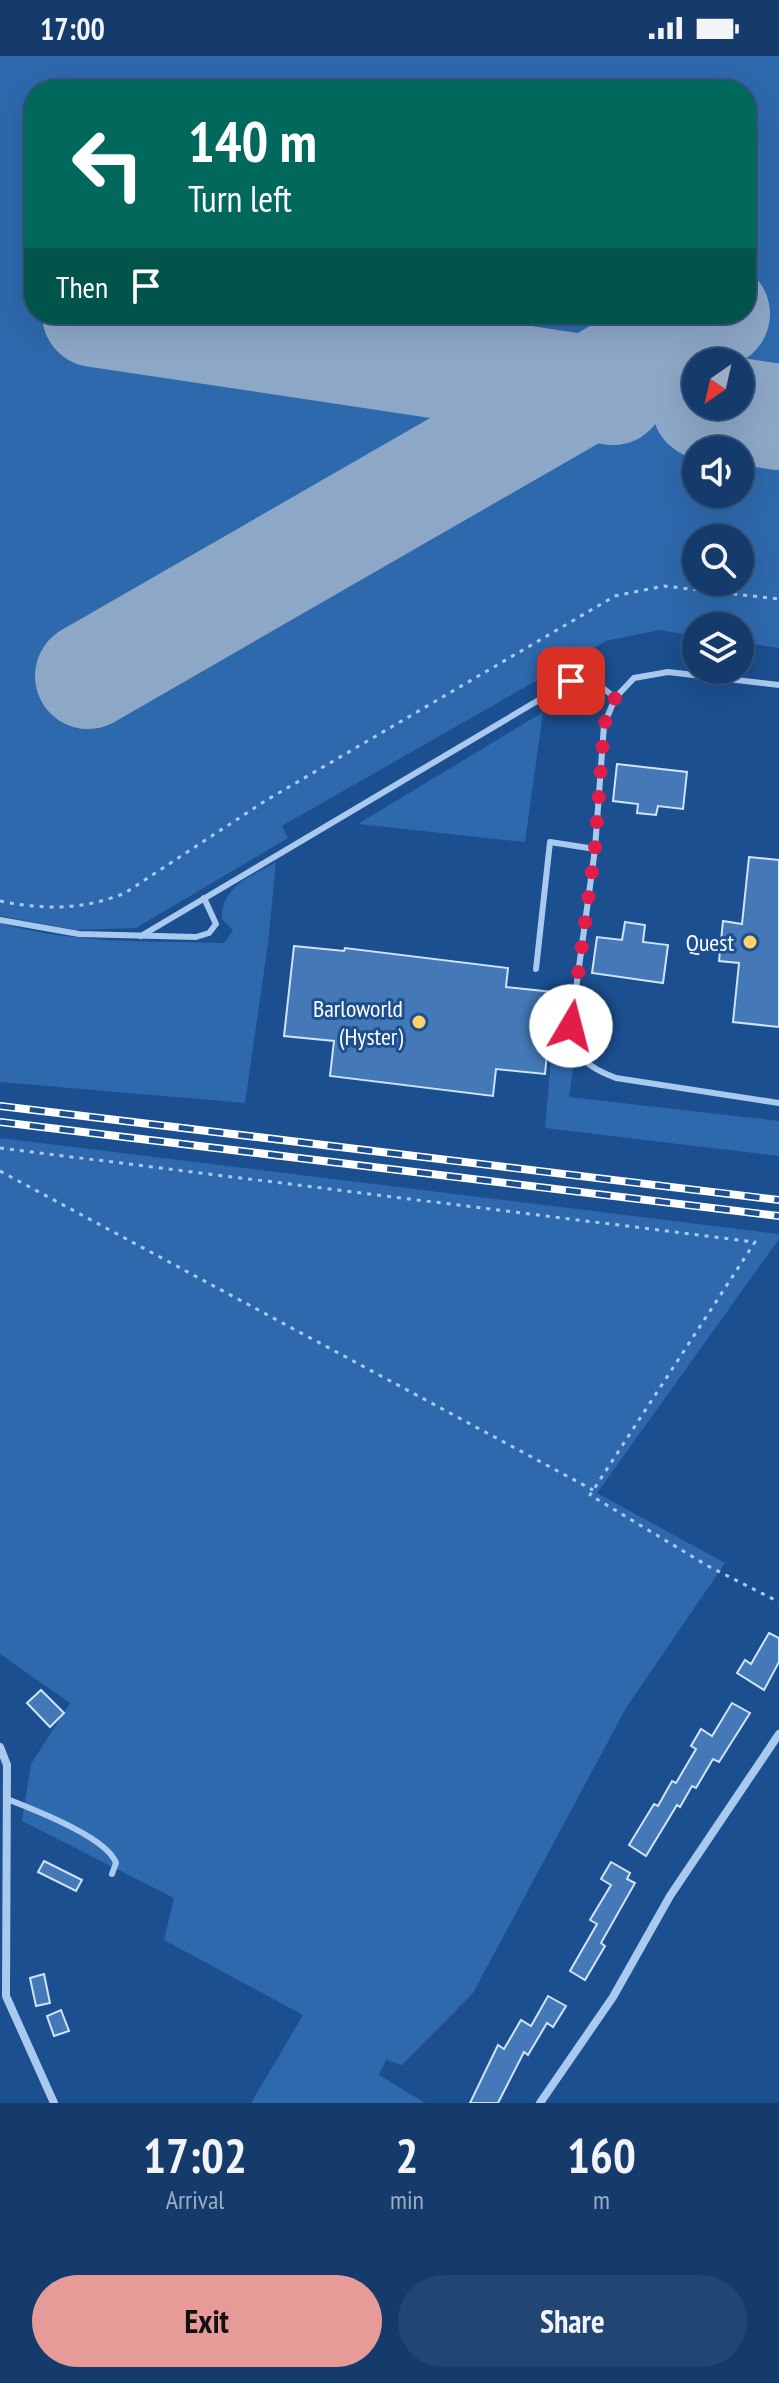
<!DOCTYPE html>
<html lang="en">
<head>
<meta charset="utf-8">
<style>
  :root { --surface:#143b6b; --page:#214673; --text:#f1f3f6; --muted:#9dadc1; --line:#33557e; --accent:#e69b98 }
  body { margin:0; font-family:"PT Sans Narrow",sans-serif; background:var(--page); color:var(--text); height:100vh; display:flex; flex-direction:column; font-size:30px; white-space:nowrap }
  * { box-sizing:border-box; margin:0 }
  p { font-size:26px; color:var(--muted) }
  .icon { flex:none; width:44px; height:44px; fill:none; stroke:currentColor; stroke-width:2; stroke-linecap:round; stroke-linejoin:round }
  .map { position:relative; height:2047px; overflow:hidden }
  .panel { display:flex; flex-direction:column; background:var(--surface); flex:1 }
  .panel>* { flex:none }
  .hud { position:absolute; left:24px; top:24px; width:732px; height:244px; border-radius:32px; box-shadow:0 8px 32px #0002,0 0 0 2px var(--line); background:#00695c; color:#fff; overflow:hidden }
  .needle { width:52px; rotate:214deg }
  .fabs { position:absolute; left:682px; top:292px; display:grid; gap:16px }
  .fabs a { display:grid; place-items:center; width:72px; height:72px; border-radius:50%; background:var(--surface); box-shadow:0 8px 32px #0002,0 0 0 2px var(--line); font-size:40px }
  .pin { position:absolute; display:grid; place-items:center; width:68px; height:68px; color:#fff; margin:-34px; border-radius:16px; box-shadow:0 4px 12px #0006 }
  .me { position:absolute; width:88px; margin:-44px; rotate:8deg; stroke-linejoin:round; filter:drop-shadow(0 0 6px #0008) }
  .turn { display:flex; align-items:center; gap:28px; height:168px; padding:0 32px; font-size:36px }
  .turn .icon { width:104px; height:104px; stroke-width:2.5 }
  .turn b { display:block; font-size:56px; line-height:68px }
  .then { display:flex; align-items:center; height:76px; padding:0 32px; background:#0003; gap:16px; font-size:30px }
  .eta { display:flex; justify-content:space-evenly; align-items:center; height:136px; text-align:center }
  .eta b { font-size:48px; font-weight:700; line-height:56px }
  .cta { display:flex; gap:16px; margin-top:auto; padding:16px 32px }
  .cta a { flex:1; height:92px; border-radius:48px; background:var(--accent); color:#111; font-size:32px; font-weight:700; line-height:92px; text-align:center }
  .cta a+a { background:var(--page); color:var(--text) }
  .status { display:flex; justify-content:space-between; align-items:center; height:56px; padding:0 40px; background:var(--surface); direction:ltr }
  .status svg { height:22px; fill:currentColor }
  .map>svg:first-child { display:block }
  .green { fill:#2e69ad; fill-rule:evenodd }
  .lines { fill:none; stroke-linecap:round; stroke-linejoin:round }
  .runway { stroke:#8da7c7; stroke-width:106 }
  .building { fill:#4478b7; stroke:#cfe3fa; stroke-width:2 }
  .path { stroke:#a9c9ee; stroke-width:3; stroke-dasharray:4 6; stroke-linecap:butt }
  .lane { stroke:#a9c9ee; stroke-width:6 }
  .street { stroke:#a9c9ee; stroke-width:8 }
  .rail-casing { stroke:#fff; stroke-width:8 }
  .rail { stroke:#1b4f8f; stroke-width:5; stroke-dasharray:15; stroke-linecap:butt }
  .route { stroke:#e11d48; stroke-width:14; stroke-dasharray:0 25.2 }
  .poi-dot { fill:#ffd166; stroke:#1b4f8f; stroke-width:3 }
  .labels { text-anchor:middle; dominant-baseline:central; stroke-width:6; stroke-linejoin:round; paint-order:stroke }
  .poi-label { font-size:24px; fill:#fff; stroke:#1b4f8f; text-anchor:end }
</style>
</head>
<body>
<div class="status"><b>17:00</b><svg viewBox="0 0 49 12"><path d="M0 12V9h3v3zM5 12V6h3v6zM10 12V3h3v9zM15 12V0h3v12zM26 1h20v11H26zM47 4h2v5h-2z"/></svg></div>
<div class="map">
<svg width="779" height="2047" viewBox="0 0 779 2047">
  <rect width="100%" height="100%" fill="#1b4f8f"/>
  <g class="green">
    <path d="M 0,0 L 779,0 L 779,592 L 740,586 L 740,570 L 696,570 L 696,580 L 659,574 L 606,585 L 282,770 L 288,782 L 136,872 L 76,874 L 0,860 ZM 34,34 L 746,34 L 746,258 L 34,258 ZM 696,306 L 740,306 L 740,350 L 696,350 ZM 696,394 L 740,394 L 740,438 L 696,438 ZM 696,482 L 740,482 L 740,526 L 696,526 Z"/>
    <polygon points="543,656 525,786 358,768"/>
    <path d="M 276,806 L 268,888 L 245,1047 L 0,1026 L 0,867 C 73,888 149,885 224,887 L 233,874 L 222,863 C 221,830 251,821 276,806 Z"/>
    <polygon points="555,959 573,1014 569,1041 779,1065 779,1100 545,1072"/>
    <polygon points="0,1082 779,1178 779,1183 597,1437 725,1507 626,1652 473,1937 402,2009 386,2004 379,2019 425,2047 251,2047 303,1959 164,1884 174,1842 22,1765 31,1708 70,1647 0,1598"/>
  </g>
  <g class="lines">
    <g class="runway">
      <polyline points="95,258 613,336"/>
      <polyline points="705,350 779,361"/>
      <polyline points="88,620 717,258"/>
    </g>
  </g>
  <g class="building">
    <polygon points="617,708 687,716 683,753 658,750 656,759 637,757 638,748 613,745"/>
    <polygon points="749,801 779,804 779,971 733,966 739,907 719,905 723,865 742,868"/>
    <polygon points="625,866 645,869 643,886 668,889 663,927 592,917 597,881 622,884"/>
    <polygon points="294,890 344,895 345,892 508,912 506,931 553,936 545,1018 496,1013 493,1040 330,1020 334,985 284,980"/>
    <polygon points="769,1577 779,1582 779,1606 764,1634 737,1617 745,1604 751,1608"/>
    <polygon points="41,1634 64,1657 50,1671 27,1647"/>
    <polygon points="732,1647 750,1657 719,1706 713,1703 696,1732 692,1730 680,1751 677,1749 646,1800 629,1789 654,1748 658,1750 672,1725 676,1727 696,1693 691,1690 701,1673 712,1680"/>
    <polygon points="44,1805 82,1824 76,1835 38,1816"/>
    <polygon points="611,1806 630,1817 627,1823 635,1827 601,1887 605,1890 585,1924 570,1915 597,1868 590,1864 611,1829 601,1823"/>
    <polygon points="44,1918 50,1947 36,1950 30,1922"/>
    <polygon points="548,1940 566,1950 553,1971 547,1967 528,1999 524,1996 498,2047 470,2047 498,1989 504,1993 521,1964 531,1970"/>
    <polygon points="61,1954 69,1975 54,1980 47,1960"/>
  </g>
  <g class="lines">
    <g class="path">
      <path d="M 0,845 C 43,854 84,854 125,837 L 265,745 L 615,540 L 664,530 L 779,543"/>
      <polyline points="0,1092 755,1186 590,1439 708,1510 779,1546"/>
      <polyline points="0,1115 593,1434"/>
    </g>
    <g class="lane">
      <path d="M 779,629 L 668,616 L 634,622 L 615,642 L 604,669 L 595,793 L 571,970 C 579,1003 584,1010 616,1022 L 779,1047"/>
      <polyline points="0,864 79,878 196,881 209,877 216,868 204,842"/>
      <path d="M 141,880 L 571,625 C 590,619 601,630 615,642"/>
      <polyline points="536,913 550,786 595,793"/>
      <path d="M 7,1743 C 32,1753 107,1781 116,1807 L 112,1818"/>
    </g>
    <g class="street">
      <polyline points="0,1691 7,1709 6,1940 54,2047"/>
      <polyline points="540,2047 613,1941 670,1840 779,1678"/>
    </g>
    <defs>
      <g id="rail">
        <polyline points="0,1050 779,1144"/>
        <polyline points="0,1066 779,1160"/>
      </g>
    </defs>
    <use href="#rail" class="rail-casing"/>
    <use href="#rail" class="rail"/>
  </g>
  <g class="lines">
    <path class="route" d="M 571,625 C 590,619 601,630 615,642 L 604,669 L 595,793 L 571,970"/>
  </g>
  <g class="poi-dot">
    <circle cx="750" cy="886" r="8"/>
    <circle cx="419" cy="966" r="8"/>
  </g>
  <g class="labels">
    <g class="poi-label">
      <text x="734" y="886">Quest</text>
      <text x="403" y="952">Barloworld<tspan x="403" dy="28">(Hyster)</tspan></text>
    </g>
  </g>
</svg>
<div class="fabs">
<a><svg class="needle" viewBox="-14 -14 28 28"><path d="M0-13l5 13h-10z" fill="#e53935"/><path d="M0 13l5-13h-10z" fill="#9dadc1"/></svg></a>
<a><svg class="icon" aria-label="sound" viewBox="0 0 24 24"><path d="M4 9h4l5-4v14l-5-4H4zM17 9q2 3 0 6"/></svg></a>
<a><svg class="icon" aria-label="search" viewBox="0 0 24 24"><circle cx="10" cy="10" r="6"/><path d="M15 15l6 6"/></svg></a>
<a><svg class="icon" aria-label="layers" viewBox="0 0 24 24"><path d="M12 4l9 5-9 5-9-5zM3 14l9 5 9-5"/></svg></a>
</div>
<div class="pin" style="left:571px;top:625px;background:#d93025"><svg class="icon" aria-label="arrive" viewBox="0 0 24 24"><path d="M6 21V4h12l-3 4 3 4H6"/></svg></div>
<svg class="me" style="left:571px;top:970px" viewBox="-20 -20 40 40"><circle r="19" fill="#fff"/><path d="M0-13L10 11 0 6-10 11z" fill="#e11d48"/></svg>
<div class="hud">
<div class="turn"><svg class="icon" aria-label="left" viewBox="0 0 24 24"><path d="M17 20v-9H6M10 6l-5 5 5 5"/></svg><div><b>140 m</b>Turn left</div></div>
<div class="then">Then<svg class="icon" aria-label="arrive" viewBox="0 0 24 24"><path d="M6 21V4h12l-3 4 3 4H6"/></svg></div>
</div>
</div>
<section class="panel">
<div class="eta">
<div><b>17:02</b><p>Arrival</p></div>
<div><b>2</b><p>min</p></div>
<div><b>160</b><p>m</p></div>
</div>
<div class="cta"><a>Exit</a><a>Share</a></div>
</section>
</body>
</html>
